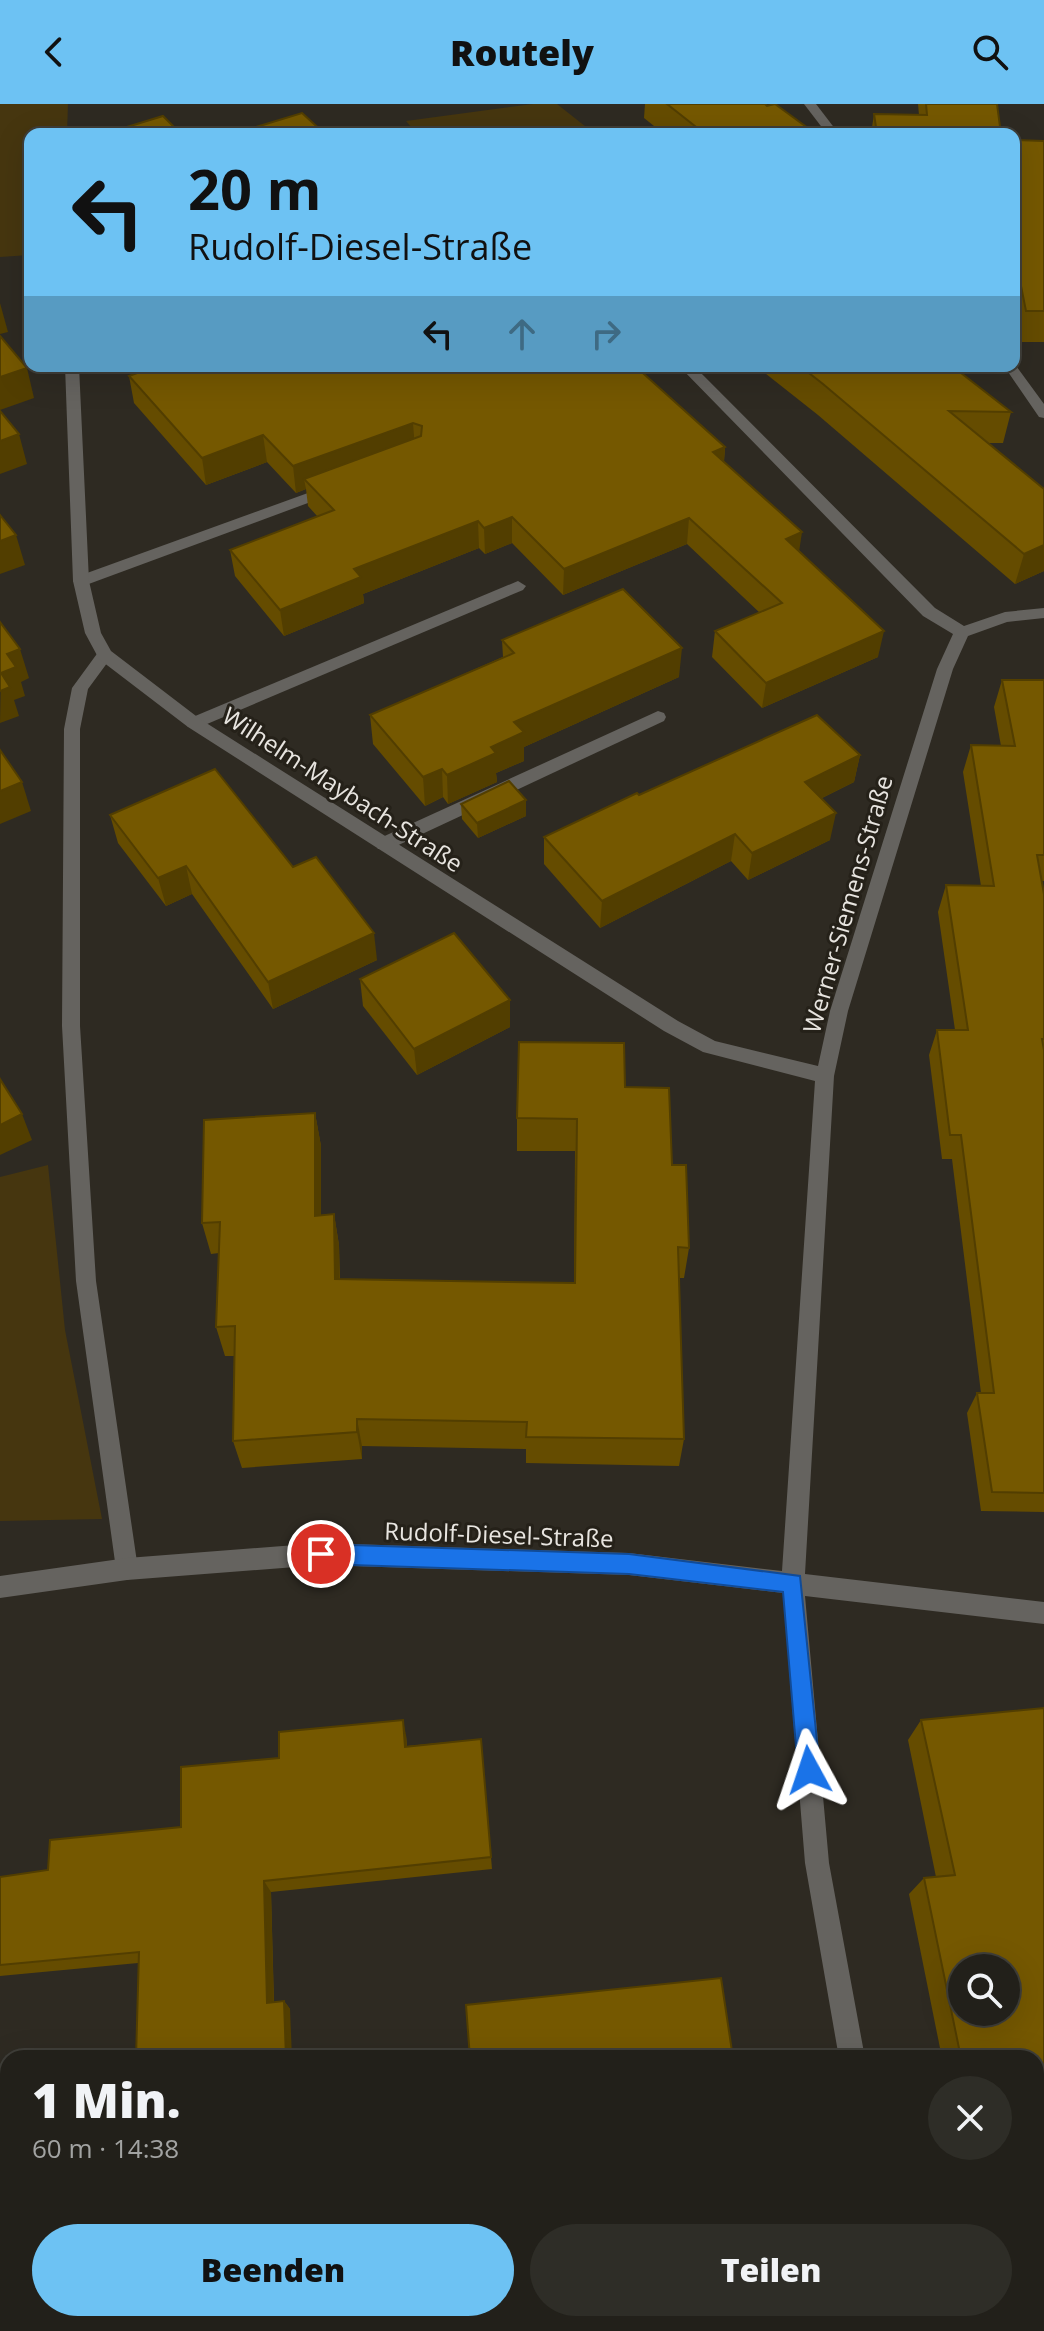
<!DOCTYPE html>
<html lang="de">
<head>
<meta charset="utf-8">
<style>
  :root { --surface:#22201a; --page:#2e2d27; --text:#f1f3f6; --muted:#a2a3a2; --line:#3f3e39; --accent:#6dc2f3 }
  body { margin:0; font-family:"Open Sans",sans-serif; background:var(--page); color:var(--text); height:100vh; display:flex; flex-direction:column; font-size:30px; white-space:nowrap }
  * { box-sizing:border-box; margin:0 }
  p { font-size:26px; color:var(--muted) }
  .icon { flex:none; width:44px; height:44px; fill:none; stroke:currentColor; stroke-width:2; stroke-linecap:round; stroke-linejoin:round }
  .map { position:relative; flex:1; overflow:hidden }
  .side { position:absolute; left:0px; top:1946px; width:1044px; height:282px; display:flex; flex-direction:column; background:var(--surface); border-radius:24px 24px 0 0; box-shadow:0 8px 32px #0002,0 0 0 2px var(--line) }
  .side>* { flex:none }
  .guide { position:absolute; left:24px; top:24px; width:996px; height:244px; border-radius:16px; box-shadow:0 8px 32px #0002,0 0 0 2px var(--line); background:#6dc2f3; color:#111; overflow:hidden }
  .tools { position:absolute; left:948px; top:1850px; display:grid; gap:16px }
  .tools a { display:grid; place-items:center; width:72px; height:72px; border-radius:50%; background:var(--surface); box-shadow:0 8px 32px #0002,0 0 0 2px var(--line); font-size:40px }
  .pin { position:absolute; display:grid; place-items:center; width:68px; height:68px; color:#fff; margin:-34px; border:4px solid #fff; border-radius:50%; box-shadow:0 2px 8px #0007 }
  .me { position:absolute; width:88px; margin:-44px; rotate:355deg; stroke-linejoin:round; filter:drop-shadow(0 0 6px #0008) }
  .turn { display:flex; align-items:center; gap:28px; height:168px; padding:0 32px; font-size:36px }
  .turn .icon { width:104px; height:104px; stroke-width:2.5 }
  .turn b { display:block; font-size:56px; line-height:68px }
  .lanes { display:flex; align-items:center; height:76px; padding:0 32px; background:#0003; justify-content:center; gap:40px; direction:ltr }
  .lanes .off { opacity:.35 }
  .round { display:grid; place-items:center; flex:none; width:84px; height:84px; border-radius:42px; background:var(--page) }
  .summary { display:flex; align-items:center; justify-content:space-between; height:136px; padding:0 32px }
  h1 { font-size:48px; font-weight:800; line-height:60px }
  .button { display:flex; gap:16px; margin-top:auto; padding:16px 32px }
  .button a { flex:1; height:92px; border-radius:48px; background:var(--accent); color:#111; font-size:32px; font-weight:800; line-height:92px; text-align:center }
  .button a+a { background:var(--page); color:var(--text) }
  header { display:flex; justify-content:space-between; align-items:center; height:104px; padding:0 32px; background:var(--accent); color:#111; font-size:36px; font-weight:800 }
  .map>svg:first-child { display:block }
  .green { fill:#46360f }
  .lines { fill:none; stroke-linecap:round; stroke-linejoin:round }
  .service { fill:#65635f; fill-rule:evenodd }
  .minor { fill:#65635f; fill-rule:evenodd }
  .wall { fill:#654c00 }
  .shaded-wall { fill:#523e00 }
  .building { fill:#755800; stroke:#523e00; stroke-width:2; fill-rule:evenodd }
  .route { fill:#1a73e8; stroke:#114b97; stroke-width:2 }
  .labels { text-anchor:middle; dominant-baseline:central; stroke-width:6; stroke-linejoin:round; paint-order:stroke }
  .street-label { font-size:24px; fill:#e8e5e0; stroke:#252119 }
</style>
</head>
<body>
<header><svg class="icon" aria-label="back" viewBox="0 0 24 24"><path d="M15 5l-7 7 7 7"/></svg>Routely<svg class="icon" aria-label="search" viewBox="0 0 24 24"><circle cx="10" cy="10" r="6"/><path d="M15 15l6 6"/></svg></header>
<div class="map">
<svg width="1044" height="2227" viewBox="0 0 1044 2227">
  <rect width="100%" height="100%" fill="#2e2a22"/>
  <g class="green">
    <polygon points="0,0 68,0 67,30 30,30 30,151 0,153"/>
    <polygon points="533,0 557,0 595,30 417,30 406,17"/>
    <polygon points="48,1061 65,1226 102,1415 0,1417 0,1073"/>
  </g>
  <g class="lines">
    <g class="service">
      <polygon points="330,381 335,383 335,389 86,481 76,481 73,477 76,473"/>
      <polygon points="518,477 526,482 523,486 200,623 188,623 186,619 188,615"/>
      <polygon points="105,546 113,551 88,585 80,625 80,922 96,1177 138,1465 135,1473 127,1476 119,1473 116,1465 76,1177 62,922 64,625 72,584 99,547"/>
      <polygon points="658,607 664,609 666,613 664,617 390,745 378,745 375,740 378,735"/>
    </g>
    <g class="minor">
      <polygon points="804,0 816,0 839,30 827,30"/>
      <polygon points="1014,259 1044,300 1044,314 1039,313 1004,262 1014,262"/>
      <polygon points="65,262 79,262 89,477 101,529 111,547 200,615 678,917 715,937 818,962 830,907 937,565 953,530 923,512 679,262 694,262 935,504 964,522 1005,508 1044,504 1044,514 1007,518 968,532 953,565 848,907 834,972 805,1470 1044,1498 1044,1520 805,1492 829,1759 865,1954 839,1954 805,1759 783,1489 629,1471 321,1461 127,1476 0,1494 0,1472 127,1454 321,1439 629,1449 782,1467 815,977 703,948 664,927 188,623 99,555 85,529 73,477"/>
      <polygon points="885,2220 913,2220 914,2227 886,2227"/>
    </g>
  </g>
  <g class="wall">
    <polygon points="645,0 765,0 816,30 664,30 644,14"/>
    <polygon points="918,0 997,0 1001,30 871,30 874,10 919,11"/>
    <polygon points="1014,36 1044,37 1044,238 1018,238 1014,216"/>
    <polygon points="756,262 952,262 1011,308 1003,339 987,339 1044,385 1044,467 1015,480 818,311"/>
    <polygon points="129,272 725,343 724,358 799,448 878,553 762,604 712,553 715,527 760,509 687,440 563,491 512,439 485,450 479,444 363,490 364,499 284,532 235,472 230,446 318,413 308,402 306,385 296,389 267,358 206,381 134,299"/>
    <polygon points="502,536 679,573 524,643 524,657 496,669 497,678 448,700 443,693 425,702 373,640 370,611 503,553"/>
    <polygon points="1002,576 1044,576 1044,777 1042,777 1044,790 1044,1408 981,1407 967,1309 977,1289 981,1289 952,1055 942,1055 929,951 937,926 955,926 938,808 946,781 981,782 963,668 971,641 1001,642 994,603"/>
    <polygon points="860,651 854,678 822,694 830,736 748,776 731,757 600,824 544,760 544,733 639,691"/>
    <polygon points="461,700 526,712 478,734 462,715"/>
    <polygon points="110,711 293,763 377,856 273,905 192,790 166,802 118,739"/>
    <polygon points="360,875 510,896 510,923 417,971 363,902"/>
    <polygon points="625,983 672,1061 689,1144 684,1174 679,1174 684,1335 679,1362 526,1359 526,1345 362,1342 362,1355 242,1364 233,1337 234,1252 225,1252 216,1223 219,1149 211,1150 202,1119 315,1009 321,1042 321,1111 334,1110 339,1141 340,1175 574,1179 575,1047 517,1047 517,1014"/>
    <polygon points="1044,1604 1044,2033 1036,2034 1036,1954 942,1954 909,1790 924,1774 936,1773 908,1636 921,1616"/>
    <polygon points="406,1631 407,1642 481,1635 492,1765 271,1788 274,1898 284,1897 290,1905 138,1859 0,1872 0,1773 48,1766 181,1723 279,1654"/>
  </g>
  <g class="shaded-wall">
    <polygon points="0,199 8,228 0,230"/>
    <polygon points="27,264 34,294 0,306 0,273"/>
    <polygon points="413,319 415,345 304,375 306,385 296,389 293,362"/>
    <polygon points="19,330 27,360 0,370 0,337"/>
    <polygon points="263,331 267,358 206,381 202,354"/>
    <polygon points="725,343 723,369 713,348"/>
    <polygon points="512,413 512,439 485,450 484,424"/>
    <polygon points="689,414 687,440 563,491 564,465"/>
    <polygon points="478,417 479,444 363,490 364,499 284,532 280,506 354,465"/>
    <polygon points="802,428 798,455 786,435"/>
    <polygon points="16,431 25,461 0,470 0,437"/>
    <polygon points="1044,441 1044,467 1015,480 1024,450"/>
    <polygon points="884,527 878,553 762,604 766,579"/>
    <polygon points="682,544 679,573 524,643 524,657 496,669 497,678 448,700 447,671 491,643 514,618"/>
    <polygon points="20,545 29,574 21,578 25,592 14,596 19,612 0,619 1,569 7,550"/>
    <polygon points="860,651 854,678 800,705 805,678"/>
    <polygon points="442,665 443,693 425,702 423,673"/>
    <polygon points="22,678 31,707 0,720 0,687"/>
    <polygon points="526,696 526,712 478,734 477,719"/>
    <polygon points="836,709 830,736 748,776 752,749"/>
    <polygon points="735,730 731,757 600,824 602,797"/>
    <polygon points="186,762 192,790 166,802 158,774"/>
    <polygon points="374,829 377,856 273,905 268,878"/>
    <polygon points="510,896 510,923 417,971 414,945"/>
    <polygon points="315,1009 321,1042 321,1143 315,1112"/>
    <polygon points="22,1010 32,1036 0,1051 0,1021"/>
    <polygon points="334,1110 339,1141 340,1205 335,1175"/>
    <polygon points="357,1315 362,1342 362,1355 357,1328"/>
    <polygon points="403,1616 406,1631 408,1657 405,1643"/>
    <polygon points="264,1777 271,1788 274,1907 267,1899"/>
    <polygon points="284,1897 290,1905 292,1954 286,1954"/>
  </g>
  <g class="building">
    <polygon points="667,0 765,0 767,2 775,0 816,30 705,30"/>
    <polygon points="926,0 997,0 1001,30 877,30 874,10 927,11"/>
    <polygon points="302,9 325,30 233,30"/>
    <polygon points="163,12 181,30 104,30"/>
    <polygon points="1014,36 1044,37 1044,207 1026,207 1014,147"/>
    <polygon points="0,232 27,264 0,273"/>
    <polygon points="156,262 635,262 725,343 713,348 802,428 786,435 884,527 766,579 715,527 782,499 689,414 564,465 512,413 484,424 478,417 354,465 361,473 280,506 230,446 334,406 304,375 421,332 422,322 413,319 293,362 263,331 202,354 129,272"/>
    <polygon points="800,262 952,262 1011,308 949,307 1044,385 1044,441 1024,450 823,280"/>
    <polygon points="0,307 19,330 0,337"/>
    <polygon points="0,411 16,431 0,437"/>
    <polygon points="623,485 682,544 514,618 524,628 491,643 496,649 447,671 442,665 423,673 370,611 514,549 502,536"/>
    <polygon points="0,518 20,545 7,550 16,563 1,569 10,583 0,587"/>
    <polygon points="1002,576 1044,576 1044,751 1037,751 1044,790 1044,935 1042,935 1044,946 1044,1389 992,1388 977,1289 994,1289 961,1031 950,1031 937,926 968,926 946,781 994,782 971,641 1015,642"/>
    <polygon points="817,611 860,651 805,678 836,709 752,749 735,730 602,797 544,733 637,689 639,691"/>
    <polygon points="0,646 22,678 0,687"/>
    <polygon points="215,665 293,763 316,753 374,829 268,878 186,762 158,774 110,711"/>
    <polygon points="509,677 526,696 477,719 461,700"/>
    <polygon points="454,829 510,896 414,945 360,875"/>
    <polygon points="519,938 624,939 625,983 669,984 672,1061 686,1061 689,1144 678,1143 684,1335 526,1333 527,1318 357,1315 357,1328 233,1337 235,1222 216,1223 220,1118 202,1119 204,1016 315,1009 315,1112 334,1110 335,1175 575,1179 577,1015 517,1014"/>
    <polygon points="0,975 22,1010 0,1021"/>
    <path d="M 1044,1604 L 1044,2028 L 1036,2029 L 1036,1954 L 961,1954 L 924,1774 L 955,1771 L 921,1616 ZM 962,1864 L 1006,1864 L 1006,1908 L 962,1908 Z"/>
    <polygon points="403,1616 405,1643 481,1635 491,1753 264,1777 267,1899 284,1897 286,1954 136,1954 139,1848 0,1861 0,1773 48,1766 50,1736 181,1723 181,1663 279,1654 279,1628"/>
    <polygon points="721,1874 733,1954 470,1954 466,1901"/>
    <polygon points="493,2220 751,2220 752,2227 493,2227"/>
  </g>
  <polygon class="route" points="321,1440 629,1450 800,1472 820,1666 817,1673 809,1676 801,1673 798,1666 783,1488 629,1470 321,1460 314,1457 311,1450 314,1443"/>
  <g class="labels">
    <g class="street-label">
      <text transform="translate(343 685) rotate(33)">Wilhelm-Maybach-Straße</text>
      <text transform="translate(847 800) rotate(-74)">Werner-Siemens-Straße</text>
      <text transform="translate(499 1430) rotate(2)">Rudolf-Diesel-Straße</text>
    </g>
  </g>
</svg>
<div class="tools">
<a><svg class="icon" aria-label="search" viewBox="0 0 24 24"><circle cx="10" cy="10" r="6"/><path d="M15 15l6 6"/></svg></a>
</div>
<div class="pin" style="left:321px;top:1450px;background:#d93025"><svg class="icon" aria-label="arrive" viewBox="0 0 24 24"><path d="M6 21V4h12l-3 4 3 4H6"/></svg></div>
<svg class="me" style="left:809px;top:1666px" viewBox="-20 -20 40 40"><path d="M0-17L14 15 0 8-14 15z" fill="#1a73e8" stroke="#fff" stroke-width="4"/></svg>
<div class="guide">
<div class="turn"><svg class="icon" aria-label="left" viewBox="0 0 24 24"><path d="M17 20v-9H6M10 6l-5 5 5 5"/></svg><div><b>20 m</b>Rudolf-Diesel-Straße</div></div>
<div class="lanes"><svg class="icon" aria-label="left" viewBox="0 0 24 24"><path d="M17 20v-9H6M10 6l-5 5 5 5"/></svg><svg class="icon off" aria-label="ahead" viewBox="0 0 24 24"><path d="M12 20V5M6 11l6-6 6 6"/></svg><svg class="icon off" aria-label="right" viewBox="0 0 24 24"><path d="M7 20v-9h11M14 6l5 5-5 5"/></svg></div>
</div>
<section class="side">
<div class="summary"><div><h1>1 Min.</h1><p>60 m · 14:38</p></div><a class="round"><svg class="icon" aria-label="close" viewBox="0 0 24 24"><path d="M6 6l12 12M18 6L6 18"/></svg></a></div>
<div class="button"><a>Beenden</a><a>Teilen</a></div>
</section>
</div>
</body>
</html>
